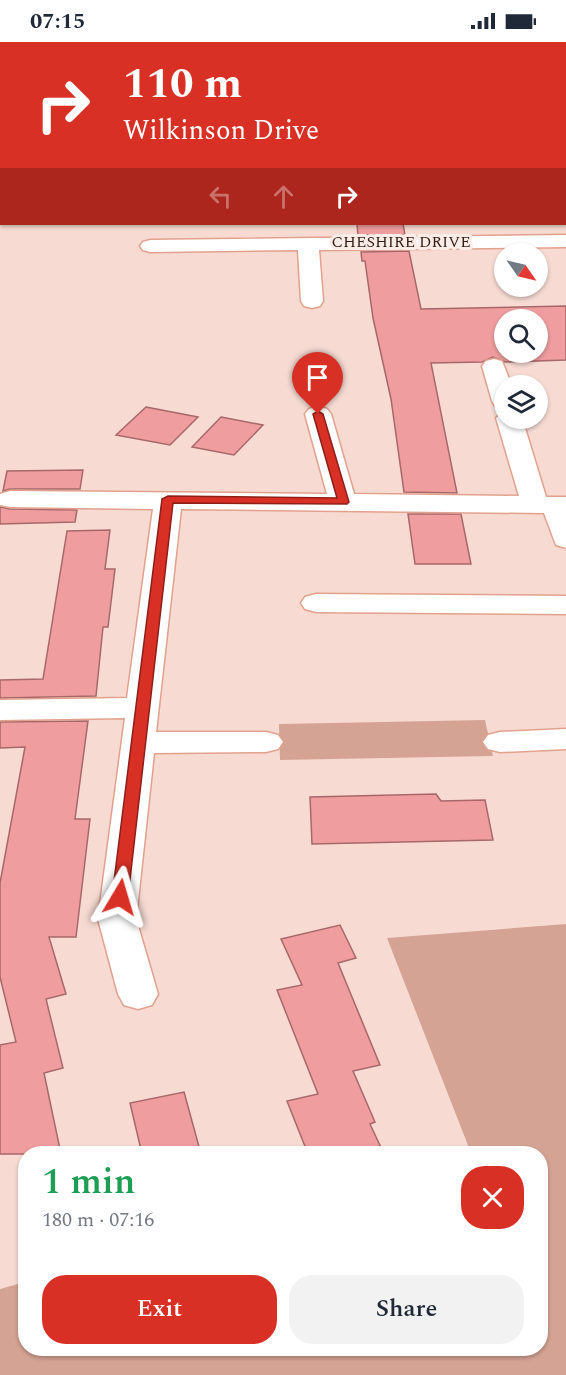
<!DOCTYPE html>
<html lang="en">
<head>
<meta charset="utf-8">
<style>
  :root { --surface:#fff; --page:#f2f2f3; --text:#1f2937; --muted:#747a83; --accent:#d93025 }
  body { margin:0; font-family:Spectral,serif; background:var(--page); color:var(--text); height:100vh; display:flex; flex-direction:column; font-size:22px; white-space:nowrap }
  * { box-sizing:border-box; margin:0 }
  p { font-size:20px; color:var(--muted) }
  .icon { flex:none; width:33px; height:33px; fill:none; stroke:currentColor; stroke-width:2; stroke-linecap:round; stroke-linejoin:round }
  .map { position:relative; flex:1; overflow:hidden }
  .side { position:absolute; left:18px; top:1104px; width:530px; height:210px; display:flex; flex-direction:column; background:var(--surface); border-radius:24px; box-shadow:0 2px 4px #0004 }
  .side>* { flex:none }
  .guide { position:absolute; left:0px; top:0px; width:567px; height:183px; box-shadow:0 2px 4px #0004; background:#d93025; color:#fff; overflow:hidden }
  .needle { width:39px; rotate:124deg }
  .tools { position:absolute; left:494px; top:201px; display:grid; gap:12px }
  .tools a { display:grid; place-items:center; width:54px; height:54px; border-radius:50%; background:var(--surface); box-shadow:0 2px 4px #0004; font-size:30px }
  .pin { position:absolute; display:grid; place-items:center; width:51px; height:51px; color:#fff; margin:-62px -26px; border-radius:50% 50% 50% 0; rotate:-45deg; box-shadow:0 0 6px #0007 }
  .pin .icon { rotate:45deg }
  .me { position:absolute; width:66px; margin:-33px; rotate:7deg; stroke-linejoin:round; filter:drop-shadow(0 0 4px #0008) }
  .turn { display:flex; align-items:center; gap:21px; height:126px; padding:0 24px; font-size:27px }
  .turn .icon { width:78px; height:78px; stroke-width:2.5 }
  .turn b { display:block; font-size:42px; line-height:51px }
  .lanes { display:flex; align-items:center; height:57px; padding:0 24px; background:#0003; justify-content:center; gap:30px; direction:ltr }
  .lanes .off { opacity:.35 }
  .round { display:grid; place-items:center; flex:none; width:63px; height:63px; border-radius:24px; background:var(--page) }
  .headline { display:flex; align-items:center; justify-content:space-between; height:102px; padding:0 24px }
  h1 { font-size:36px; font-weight:600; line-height:45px; color:#1e9e55 }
  .action { display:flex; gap:12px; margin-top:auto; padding:12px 24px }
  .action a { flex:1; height:69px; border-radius:24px; background:var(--accent); color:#fff; font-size:24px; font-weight:600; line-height:69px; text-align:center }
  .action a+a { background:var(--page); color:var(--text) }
  .status { display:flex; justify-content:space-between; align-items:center; height:42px; padding:0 30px; background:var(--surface); direction:ltr }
  .status svg { height:16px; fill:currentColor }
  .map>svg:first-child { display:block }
  .green { fill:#d5a394 }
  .building { fill:#ef9d9e; stroke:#a8686a; stroke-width:1.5; fill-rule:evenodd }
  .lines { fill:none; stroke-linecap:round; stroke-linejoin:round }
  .minor-casing { stroke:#e2a18d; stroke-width:3 }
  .highway-casing { stroke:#fff; stroke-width:3 }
  .minor { fill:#fff; fill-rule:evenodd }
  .highway { fill:#7e85c2; fill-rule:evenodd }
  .route { fill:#d93025; stroke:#8d1f18; stroke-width:1.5 }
  .labels { text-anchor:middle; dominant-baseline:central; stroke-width:6; stroke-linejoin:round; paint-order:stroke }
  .far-street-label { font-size:16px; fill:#351d15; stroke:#faece7 }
</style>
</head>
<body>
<div class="status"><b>07:15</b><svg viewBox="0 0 49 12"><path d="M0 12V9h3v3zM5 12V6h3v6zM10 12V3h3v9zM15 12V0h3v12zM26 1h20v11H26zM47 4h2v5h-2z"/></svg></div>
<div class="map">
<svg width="566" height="1333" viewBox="0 0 566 1333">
  <rect width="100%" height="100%" fill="#f7dbd3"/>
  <g class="green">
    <polygon points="485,678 493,714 280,718 279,682"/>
    <polygon points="566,882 566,1333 0,1333 0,1247 25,1240 26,1306 540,1306 540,1112 471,1111 387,896"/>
  </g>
  <g class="building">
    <polygon points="357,182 403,182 405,193 358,193"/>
    <path d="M 409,209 L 421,267 L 566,264 L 566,318 L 505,320 L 493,315 L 482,320 L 431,321 L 457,451 L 404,450 L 391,357 L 373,276 L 365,219 L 362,219 L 361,210 ZM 504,278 L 537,278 L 537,310 L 504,310 Z"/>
    <polygon points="146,365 198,375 170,403 116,393"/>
    <polygon points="221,375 263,383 234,413 192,405"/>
    <polygon points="83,428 80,447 10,447 3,449 7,429"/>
    <polygon points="0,465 10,467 77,468 75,480 0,482"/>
    <polygon points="408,472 461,472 471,522 415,522"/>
    <polygon points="110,488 105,527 115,527 108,585 103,585 96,654 0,656 0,638 43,637 67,489"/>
    <polygon points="88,679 75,777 90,777 76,895 49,895 66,952 46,957 63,1026 44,1031 61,1112 0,1112 0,1003 16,1000 0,935 0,841 25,705 0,706 0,680"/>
    <polygon points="436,752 441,759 485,758 493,798 312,802 310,755"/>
    <polygon points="340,883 356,916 338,921 380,1023 353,1029 375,1080 370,1082 384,1112 308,1112 287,1059 318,1052 277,948 302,943 281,897"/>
    <polygon points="184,1050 201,1112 142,1112 130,1061"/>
  </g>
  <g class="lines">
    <defs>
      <g id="minor">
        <polygon points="223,0 239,0 240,2 225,2"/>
        <polygon points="363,0 379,0 379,2 364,2"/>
        <polygon points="486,0 502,0 502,2 487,2"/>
        <polygon points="566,193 566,205 319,208 323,259 320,264 312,266 304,264 301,259 298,208 150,210 143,208 140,204 143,200 150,198"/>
        <polygon points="494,317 502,319 512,344 504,344 504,366 495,364 492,359 482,324 486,319"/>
        <polygon points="318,364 327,367 331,372 354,452 519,454 496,376 504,370 504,376 522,376 546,455 566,455 566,506 556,503 544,471 181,467 156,690 266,690 278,693 283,700 278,707 266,710 154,711 136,877 158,952 152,963 138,967 124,963 118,952 98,877 125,676 0,678 0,658 127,656 153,467 10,465 0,463 0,452 10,449 327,452 305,372 309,367"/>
        <polygon points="316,552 566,554 566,572 316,570 305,567 301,561 305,555"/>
        <polygon points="566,687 566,707 500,710 488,707 483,700 488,693 500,690"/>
      </g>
      <polygon id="highway" points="0,5 2,5 0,16"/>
    </defs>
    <use href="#minor" class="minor-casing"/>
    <use href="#highway" class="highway-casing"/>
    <use href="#minor" class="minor"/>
    <use href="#highway" class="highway"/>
  </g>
  <polygon class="route" points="318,369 323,372 349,460 347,462 173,461 128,855 126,859 114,859 112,855 162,457 168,454 337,456 313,372"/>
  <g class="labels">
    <g class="far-street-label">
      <text x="401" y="200">CHESHIRE DRIVE</text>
    </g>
  </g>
</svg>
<div class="tools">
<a><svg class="needle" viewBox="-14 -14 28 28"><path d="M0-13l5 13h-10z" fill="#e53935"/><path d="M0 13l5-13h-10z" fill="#747a83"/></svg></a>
<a><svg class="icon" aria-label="search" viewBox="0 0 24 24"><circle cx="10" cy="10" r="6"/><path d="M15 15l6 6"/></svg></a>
<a><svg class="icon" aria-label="layers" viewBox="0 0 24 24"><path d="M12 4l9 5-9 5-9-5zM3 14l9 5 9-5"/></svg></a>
</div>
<div class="pin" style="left:318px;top:372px;background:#d93025"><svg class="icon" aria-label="arrive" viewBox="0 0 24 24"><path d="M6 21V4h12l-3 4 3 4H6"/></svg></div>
<svg class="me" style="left:120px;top:855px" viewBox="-20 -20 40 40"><path d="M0-17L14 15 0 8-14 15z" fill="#d93025" stroke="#fff" stroke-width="4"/></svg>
<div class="guide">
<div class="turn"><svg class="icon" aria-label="right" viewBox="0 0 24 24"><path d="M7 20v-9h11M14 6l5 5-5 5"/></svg><div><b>110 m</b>Wilkinson Drive</div></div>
<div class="lanes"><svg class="icon off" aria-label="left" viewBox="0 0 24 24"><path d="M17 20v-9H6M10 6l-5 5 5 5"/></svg><svg class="icon off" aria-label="ahead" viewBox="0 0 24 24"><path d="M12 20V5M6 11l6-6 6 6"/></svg><svg class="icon" aria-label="right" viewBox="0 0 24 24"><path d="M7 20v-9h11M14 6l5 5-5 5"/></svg></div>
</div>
<section class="side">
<div class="headline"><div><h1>1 min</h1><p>180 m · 07:16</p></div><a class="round" style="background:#d93025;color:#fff"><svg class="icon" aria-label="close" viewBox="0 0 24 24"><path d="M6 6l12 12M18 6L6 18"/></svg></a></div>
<div class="action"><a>Exit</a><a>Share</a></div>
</section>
</div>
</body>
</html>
